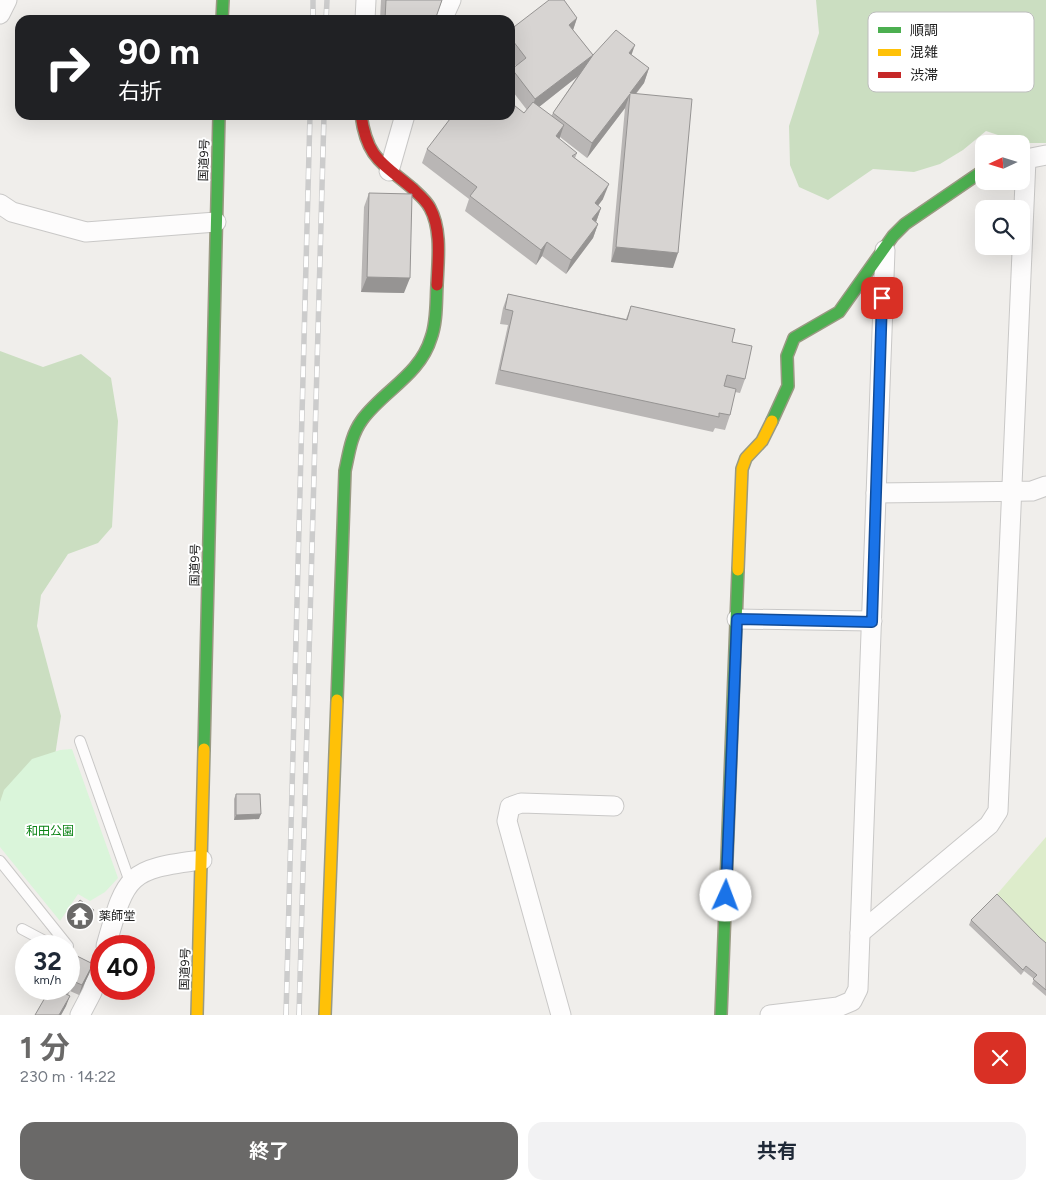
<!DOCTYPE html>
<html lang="ja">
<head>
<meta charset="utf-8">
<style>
  :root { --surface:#fff; --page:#f2f2f3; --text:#1f2937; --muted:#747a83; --accent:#6a6968 }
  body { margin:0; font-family:Figtree,"Noto Sans JP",sans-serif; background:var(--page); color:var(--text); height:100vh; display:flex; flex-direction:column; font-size:19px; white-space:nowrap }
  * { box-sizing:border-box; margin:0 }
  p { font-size:16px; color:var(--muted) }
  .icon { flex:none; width:28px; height:28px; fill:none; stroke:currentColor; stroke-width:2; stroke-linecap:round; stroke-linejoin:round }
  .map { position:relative; height:1015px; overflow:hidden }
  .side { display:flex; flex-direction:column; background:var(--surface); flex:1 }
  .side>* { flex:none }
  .banner { position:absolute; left:15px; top:15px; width:500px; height:105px; border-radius:15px; box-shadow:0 5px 20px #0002; background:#202124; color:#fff; overflow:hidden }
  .needle { width:32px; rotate:266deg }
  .fabs { position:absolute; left:975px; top:135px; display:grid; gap:10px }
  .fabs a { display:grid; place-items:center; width:55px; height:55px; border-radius:10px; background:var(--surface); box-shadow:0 5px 20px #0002; font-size:25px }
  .speed { position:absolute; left:15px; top:935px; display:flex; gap:10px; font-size:25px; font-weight:700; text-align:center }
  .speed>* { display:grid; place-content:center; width:65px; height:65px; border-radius:50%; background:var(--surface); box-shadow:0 5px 20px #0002; line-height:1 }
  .speed small { font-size:12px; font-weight:400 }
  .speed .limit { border:8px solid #d22; background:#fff; color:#111 }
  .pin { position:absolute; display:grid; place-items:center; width:42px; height:42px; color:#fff; margin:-21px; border-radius:10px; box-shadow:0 2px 8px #0006 }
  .me { position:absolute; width:55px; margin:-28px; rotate:2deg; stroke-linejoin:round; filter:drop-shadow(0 0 4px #0008) }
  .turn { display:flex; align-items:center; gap:18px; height:105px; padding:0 20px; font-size:22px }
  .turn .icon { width:65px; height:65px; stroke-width:2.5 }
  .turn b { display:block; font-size:35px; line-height:42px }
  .round { display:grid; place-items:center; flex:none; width:52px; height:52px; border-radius:15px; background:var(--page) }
  .head { display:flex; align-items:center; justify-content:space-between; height:85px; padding:0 20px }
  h1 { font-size:30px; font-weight:700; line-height:38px; color:var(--accent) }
  .action { display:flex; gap:10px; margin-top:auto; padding:10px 20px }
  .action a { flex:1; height:58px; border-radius:15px; background:var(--accent); color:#fff; font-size:20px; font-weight:700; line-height:58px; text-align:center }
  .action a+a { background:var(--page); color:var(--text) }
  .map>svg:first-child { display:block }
  .grass { fill:#ddeccb }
  .forest { fill:#cbdec1 }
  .park { fill:#daf5da }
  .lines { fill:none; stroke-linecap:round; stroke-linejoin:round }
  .lane-casing { stroke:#c9c8c7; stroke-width:12 }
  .street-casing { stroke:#c9c8c7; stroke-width:21 }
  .fast-casing { stroke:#999a82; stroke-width:14 }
  .slow-casing { stroke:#999a82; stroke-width:14 }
  .jam-casing { stroke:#999a82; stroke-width:14 }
  .lane { stroke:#fdfcfc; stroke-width:10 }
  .street { stroke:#fdfcfc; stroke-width:19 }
  .fast { stroke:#4caf50; stroke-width:11 }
  .slow { stroke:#ffc107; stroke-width:11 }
  .jam { stroke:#c62828; stroke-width:11 }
  .rail-casing { stroke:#ccc; stroke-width:5.5 }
  .rail { stroke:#fff; stroke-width:4; stroke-dasharray:11; stroke-linecap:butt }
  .wall { fill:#b9b6b5; fill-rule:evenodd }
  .shaded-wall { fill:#969493 }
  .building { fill:#d7d4d2; stroke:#969493 }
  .route-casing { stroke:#114b97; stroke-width:12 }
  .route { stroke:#1a73e8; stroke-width:9 }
  .labels { text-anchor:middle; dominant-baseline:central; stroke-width:4; stroke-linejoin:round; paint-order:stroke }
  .street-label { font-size:12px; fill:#222; stroke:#fff }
  .park-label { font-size:12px; fill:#0c8416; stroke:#fff }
  .poi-label { font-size:12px; fill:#222; stroke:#fff; text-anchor:start }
  .key { fill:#fff; stroke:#bdbdbd; stroke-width:1 }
  .key-label { font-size:14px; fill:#222 }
</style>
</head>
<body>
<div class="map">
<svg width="1046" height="1015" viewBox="0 0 1046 1015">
  <rect width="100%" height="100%" fill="#f0eeeb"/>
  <polygon class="grass" points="1046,837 1046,953 992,900"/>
  <g class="forest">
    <polygon points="816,0 1046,0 1046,143 1022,143 986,131 963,150 940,164 914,172 873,169 828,200 799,187 790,165 789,126 819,33"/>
    <polygon points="0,351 43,367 81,354 111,378 118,421 112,527 98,543 68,554 41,595 37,626 61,716 53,769 0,824"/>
  </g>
  <polygon class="park" points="72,749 118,878 105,892 90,901 78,894 60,921 0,847 0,802 4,790 32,759 60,750"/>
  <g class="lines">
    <defs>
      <g id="lane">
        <polyline points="80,741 130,882"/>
        <polyline points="0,861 68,946"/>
        <polyline points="22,929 54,946"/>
      </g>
      <g id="street">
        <polyline points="0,14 7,0"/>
        <polyline points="365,20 366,0"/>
        <polyline points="442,20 451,0"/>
        <polyline points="1021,160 1046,155"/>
        <polyline points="389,171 405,115"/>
        <polyline points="0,204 12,212 86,232 216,222"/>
        <polyline points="876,493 1032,491 1046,486"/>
        <polyline points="737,619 872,621"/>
        <polyline points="860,933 989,825 998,811 1026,159"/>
        <path d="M 106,946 C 126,876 126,869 202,860"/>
        <polyline points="80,1015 92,992 101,963"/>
        <polyline points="561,1015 507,821 510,807 521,803 614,806"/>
        <polyline points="770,1015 838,1007 852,1001 858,989 885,250"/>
      </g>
      <g id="fast">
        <polyline points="222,20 223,0"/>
        <polyline points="772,421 788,386 787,356 794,338 839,312 893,236 905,224 984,170"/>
        <path d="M 337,700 L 345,471 C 349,453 351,435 362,420 C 383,391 420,375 431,338 C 437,322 436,302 437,285"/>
        <polyline points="204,749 219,115"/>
        <polyline points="721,1015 738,570"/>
      </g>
      <g id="slow">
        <polyline points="738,570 742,469 746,458 762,441 772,421"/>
        <polyline points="197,1015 204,749"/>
        <polyline points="325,1015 337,700"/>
      </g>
      <path id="jam" d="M 361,115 C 367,158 381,162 412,188 C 418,194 426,200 430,208 C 442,230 438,260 437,285"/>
    </defs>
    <use href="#lane" class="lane-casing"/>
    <use href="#street" class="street-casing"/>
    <use href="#fast" class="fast-casing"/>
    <use href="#slow" class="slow-casing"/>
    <use href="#jam" class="jam-casing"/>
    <use href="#lane" class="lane"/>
    <use href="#street" class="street"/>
    <use href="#fast" class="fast"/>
    <use href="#slow" class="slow"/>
    <use href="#jam" class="jam"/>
    <defs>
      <g id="rail">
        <polyline points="313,20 313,0"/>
        <polyline points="326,20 327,0"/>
        <polyline points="286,1015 310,115"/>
        <polyline points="299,1015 324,115"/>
      </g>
    </defs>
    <use href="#rail" class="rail-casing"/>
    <use href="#rail" class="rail"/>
  </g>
  <g class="wall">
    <polygon points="381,0 442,0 435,20 380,20"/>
    <path d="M 577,18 L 573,30 L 593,55 L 632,55 L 649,68 L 644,83 L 636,94 L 673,268 L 611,262 L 625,108 L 587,158 L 560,137 L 559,139 L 577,153 L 575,158 L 603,199 L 598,206 L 601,208 L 596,222 L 598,224 L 593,238 L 566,274 L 542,256 L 536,265 L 465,211 L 469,199 L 422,163 L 427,149 L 524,113 L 527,110 L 510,88 L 510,74 L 512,69 L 516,66 L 510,58 L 510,30 ZM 577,77 L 551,116 L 539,107 Z"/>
    <polygon points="369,193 404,293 361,292 364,207"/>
    <polygon points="508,294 626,319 631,306 732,342 745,379 740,393 735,392 730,415 725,430 715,428 713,432 495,384 508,325 500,324 503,308"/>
    <polygon points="236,794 259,819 234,820 234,799"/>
    <polygon points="70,912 92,915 81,928 68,917"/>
    <polygon points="971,920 1039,937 1046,943 1046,996 1032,984 1034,979 1024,971 1021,975 969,925"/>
    <polygon points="69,952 93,964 89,974 79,995 70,991 68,995 66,1006 61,1015 35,1015 50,989 69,989"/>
  </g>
  <g class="shaded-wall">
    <polygon points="577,18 572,33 569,25"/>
    <polygon points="635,45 630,59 629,53"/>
    <polygon points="593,55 587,69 530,114 535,99"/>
    <polygon points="649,68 644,83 629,102 630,93"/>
    <polygon points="630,94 625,108 587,158 592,143"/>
    <polygon points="564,125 559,140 556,136"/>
    <polygon points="609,184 603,199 589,217 595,203"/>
    <polygon points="601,208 596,222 592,219"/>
    <polygon points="598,224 593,238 566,274 571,260"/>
    <polygon points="547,242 542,256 536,265 541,250"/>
    <polygon points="616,247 678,253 673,268 611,262"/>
    <polygon points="367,277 410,278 404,293 361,292"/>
    <polygon points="261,814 259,819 234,820 236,815"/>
    <polygon points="94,910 92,915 81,928 83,923"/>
    <polygon points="93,964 89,974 79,995 82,985"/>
    <polygon points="70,996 66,1006 61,1015 59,1015"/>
  </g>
  <g class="building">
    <polygon points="386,0 442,0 435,20 385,20"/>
    <polygon points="549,0 564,0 577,18 569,25 593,55 535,99 512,69 526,58 510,37 510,30"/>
    <polygon points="616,30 635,45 629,53 649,68 630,93 692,99 678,253 616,247 630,94 592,143 553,113 593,55"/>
    <polygon points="510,102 524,113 533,102 564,125 556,136 577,153 572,156 609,184 595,203 601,208 592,219 598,224 571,260 547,242 541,250 470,196 477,187 427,149 453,115 510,115"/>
    <polygon points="369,193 412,194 410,278 367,277"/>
    <polygon points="508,294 627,320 631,306 735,329 732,342 752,346 745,379 727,375 724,386 736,389 730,415 719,413 719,417 500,370 513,311 505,309"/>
    <polygon points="236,794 260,794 261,814 236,815"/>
    <polygon points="997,894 1039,937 1046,943 1046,990 1033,979 1037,975 1026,966 1023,970 971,920"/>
    <polygon points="80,900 94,910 83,923 70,912"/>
    <polygon points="46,940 58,946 43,946"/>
    <polygon points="69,952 93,964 82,985 73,981 70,988 69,987"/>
    <polygon points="50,989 64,989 62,992 70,996 59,1015 35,1015"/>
  </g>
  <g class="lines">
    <defs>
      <polyline id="route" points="726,896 737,619 872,622 882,298"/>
    </defs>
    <use href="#route" class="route-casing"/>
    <use href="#route" class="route"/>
  </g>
  <defs>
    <symbol id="temple-disc" viewBox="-11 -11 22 22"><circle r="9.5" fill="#6a6968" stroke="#fff"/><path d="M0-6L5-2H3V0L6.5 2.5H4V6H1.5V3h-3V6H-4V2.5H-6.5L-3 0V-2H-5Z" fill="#fff"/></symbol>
  </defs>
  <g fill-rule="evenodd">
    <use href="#temple-disc" x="64" y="900" width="32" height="32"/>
  </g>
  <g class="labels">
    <g class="street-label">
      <text transform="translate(204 160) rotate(-88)">国道9号</text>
      <text transform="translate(195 565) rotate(-89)">国道9号</text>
      <text transform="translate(185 969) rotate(-88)">国道9号</text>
    </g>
    <g class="park-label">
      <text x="50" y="831">和田公園</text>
    </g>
    <g class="poi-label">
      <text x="99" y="916">薬師堂</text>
    </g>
  </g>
  <rect x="868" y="12" width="166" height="80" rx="8" class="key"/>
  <rect x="878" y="27" width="23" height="6" fill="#4caf50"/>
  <rect x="878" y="49" width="23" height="7" fill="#ffc107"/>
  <rect x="878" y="72" width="23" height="6" fill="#c62828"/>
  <g class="key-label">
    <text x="910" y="35">順調</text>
    <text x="910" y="57">混雑</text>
    <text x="910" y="80">渋滞</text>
  </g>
</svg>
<div class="fabs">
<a><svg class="needle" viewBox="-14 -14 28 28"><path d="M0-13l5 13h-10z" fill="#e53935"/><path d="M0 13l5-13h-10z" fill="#747a83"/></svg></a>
<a><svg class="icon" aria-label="search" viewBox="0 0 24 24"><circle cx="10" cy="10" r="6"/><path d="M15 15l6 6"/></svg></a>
</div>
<div class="speed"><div>32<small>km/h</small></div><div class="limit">40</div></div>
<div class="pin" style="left:882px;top:298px;background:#d93025"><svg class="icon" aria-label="arrive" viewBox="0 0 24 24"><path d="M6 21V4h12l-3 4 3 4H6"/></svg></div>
<svg class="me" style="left:726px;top:896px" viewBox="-20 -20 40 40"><circle r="19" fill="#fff"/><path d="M0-13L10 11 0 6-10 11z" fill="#1a73e8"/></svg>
<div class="banner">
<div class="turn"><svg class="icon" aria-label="right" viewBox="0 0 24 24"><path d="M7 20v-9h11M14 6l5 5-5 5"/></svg><div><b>90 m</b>右折</div></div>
</div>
</div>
<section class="side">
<div class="head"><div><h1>1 分</h1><p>230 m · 14:22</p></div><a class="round" style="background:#d93025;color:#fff"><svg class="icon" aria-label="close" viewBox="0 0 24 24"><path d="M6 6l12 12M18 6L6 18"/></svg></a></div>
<div class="action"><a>終了</a><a>共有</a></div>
</section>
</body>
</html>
